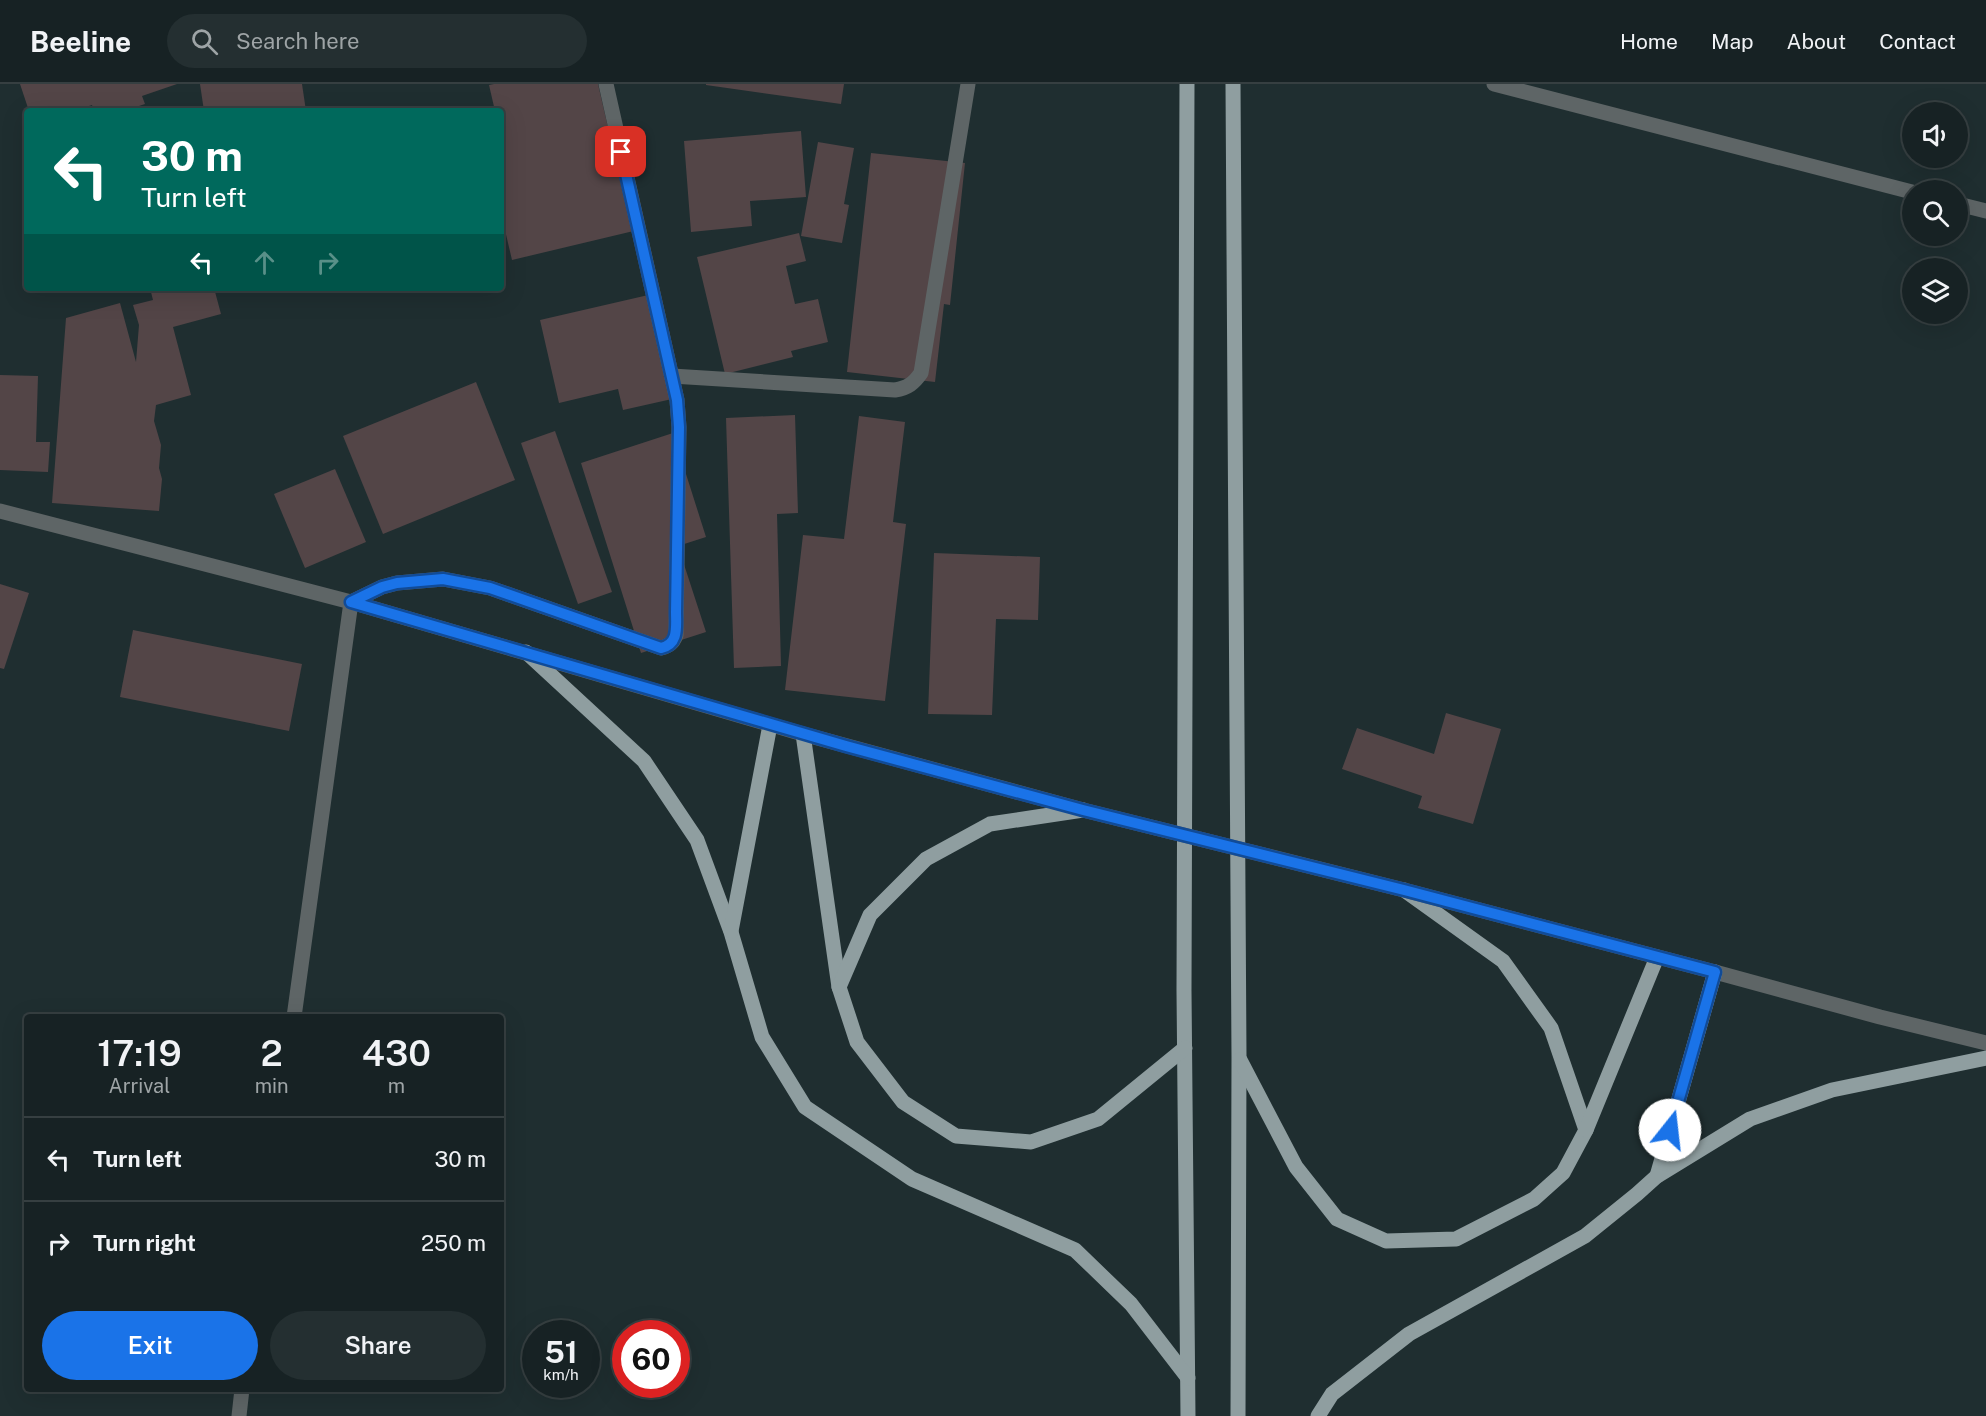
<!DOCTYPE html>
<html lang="en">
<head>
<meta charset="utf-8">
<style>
  :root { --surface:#172224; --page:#242f31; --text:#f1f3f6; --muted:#9ea4a6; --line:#363f41; --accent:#1a73e8 }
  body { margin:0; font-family:"Public Sans",sans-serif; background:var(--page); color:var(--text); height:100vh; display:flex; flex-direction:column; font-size:22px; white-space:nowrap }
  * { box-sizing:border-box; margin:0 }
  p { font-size:20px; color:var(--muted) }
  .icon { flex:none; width:33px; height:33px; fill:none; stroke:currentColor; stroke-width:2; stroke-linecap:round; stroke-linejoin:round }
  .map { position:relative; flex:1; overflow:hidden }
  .side { position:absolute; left:24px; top:930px; width:480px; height:378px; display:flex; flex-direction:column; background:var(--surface); border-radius:6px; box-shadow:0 6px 24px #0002,0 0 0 2px var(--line) }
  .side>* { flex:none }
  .hud { position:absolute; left:24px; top:24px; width:480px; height:183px; border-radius:6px; box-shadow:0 6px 24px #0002,0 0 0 2px var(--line); background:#00695c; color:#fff; overflow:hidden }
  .buttons { position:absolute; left:1902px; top:18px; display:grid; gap:12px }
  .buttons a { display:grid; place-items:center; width:66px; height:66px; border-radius:50%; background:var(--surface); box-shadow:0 6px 24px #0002,0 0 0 2px var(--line); font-size:30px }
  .speed { position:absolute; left:522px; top:1236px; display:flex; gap:12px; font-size:30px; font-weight:700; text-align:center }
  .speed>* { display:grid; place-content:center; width:78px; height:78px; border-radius:50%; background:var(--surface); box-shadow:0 6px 24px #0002,0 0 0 2px var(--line); line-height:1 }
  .speed small { font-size:15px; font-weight:400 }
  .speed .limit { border:9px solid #d22; background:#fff; color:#111 }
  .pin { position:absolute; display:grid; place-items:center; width:51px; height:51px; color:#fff; margin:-26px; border-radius:12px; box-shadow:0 3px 9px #0006 }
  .me { position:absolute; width:66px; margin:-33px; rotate:16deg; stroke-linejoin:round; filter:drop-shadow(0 0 4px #0008) }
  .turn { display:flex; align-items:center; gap:21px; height:126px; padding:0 18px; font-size:27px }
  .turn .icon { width:78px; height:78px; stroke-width:2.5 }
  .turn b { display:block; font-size:42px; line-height:51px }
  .lanes { display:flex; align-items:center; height:57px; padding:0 18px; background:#0003; justify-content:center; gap:30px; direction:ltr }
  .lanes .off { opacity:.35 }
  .eta { display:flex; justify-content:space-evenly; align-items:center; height:102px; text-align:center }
  .eta b { font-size:36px; font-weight:600; line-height:42px }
  .cta { display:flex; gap:12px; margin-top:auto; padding:12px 18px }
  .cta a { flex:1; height:69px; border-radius:36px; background:var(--accent); color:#fff; font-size:24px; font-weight:600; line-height:69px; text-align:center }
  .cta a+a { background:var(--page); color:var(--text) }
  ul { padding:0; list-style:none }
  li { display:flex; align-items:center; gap:18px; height:84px; padding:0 18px; border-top:2px solid var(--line) }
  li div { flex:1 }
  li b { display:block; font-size:22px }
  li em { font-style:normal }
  header { display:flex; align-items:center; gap:36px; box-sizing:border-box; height:84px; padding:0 30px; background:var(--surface); border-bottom:2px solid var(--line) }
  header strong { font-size:28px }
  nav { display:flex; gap:33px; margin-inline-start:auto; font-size:21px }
  .search { width:420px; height:54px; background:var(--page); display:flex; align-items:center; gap:15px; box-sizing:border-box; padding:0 21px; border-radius:33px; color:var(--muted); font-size:22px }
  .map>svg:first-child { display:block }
  .building { fill:#534547 }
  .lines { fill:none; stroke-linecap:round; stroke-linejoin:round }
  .minor { stroke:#5e6566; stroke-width:15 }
  .tertiary { stroke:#5e6566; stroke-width:15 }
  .primary { stroke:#8f9ea0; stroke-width:15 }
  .tertiary-bridge { stroke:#5e6566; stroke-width:15 }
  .route-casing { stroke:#114b97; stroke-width:15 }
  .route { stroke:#1a73e8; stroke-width:10 }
</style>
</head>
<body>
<header>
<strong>Beeline</strong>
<div class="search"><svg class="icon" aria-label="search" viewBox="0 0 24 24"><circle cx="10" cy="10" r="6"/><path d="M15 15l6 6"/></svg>Search here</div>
<nav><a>Home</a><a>Map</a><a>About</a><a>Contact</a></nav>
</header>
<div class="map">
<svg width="1986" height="1332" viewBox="0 0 1986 1332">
  <rect width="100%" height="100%" fill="#1f2e30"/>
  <g class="building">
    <polygon points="20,0 177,0 142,12 145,20 124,27 94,27 92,21 74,27 29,27"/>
    <polygon points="200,0 302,0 306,27 204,27"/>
    <polygon points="494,0 598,0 607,39 642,145 512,176 501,129 501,61 503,60 501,52 501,27 495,27 489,1"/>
    <polygon points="706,0 844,0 841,20 706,1"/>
    <polygon points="801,47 806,113 750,117 752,142 691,148 684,57"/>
    <polygon points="818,58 854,64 844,120 849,121 842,159 801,152"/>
    <polygon points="871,69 965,79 950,221 944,220 935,298 847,288"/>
    <polygon points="799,149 806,177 786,182 795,220 818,215 828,258 791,267 793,273 725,290 697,173"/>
    <polygon points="150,204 214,204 221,230 173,243 191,311 156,321 154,337 161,361 159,384 162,395 159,427 52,419 66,234 120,219 136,278 139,241 133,221 153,216"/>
    <polygon points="657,209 681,313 623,326 618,305 559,319 540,236"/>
    <polygon points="0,291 38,292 36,358 50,358 48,388 0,386"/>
    <polygon points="476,298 515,396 383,450 343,352"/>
    <polygon points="795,331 798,429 777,430 781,582 734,584 726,334"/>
    <polygon points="859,332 905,338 893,438 906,440 885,617 785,606 803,451 844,455"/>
    <polygon points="555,347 612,508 578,520 521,359"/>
    <polygon points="673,349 706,453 678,462 706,548 641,569 581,379"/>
    <polygon points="335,385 366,458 305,484 274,410"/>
    <polygon points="934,469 1040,473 1038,536 996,535 992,631 928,630"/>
    <polygon points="0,500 29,509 4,585 0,584"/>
    <polygon points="133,546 302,580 289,647 120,613"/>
    <polygon points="1446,629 1501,645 1473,740 1418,724 1422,712 1342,685 1357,644 1434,670"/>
  </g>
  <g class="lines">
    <g class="minor">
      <polyline points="1494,0 1912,108"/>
      <polyline points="1958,120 1986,127"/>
      <path d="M 672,292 L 895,306 C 908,304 914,299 921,289 L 968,0"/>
      <path d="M 351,518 L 382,503 L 397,499 L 443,495 L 490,504 L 661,564 C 669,562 673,559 676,551 L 679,343 L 677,316 L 606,0"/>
    </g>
    <g class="tertiary">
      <polyline points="0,427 351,518 803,650 1083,726"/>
      <polyline points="1715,888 1880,933 1986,959"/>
      <polyline points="294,933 351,518"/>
      <polyline points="239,1332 242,1305"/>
    </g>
    <g class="primary">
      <polyline points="1187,0 1184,907 1188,1332"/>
      <polyline points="1233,0 1239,973 1238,1332"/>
      <polyline points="526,568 644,677 697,756 731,848 762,953 805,1023 912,1095 1075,1166 1131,1220 1188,1294"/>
      <polyline points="803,650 839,903"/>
      <polyline points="1083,726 990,740 926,775 870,831 839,903 857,958 903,1018 956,1052 1031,1058 1098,1035 1185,964"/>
      <polyline points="731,847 770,641"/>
      <polyline points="1240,976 1296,1083 1337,1135 1386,1157 1456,1155 1534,1115 1563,1089 1586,1046 1551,944 1503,877 1404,806"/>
      <polyline points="1586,1046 1657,873"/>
      <polyline points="1657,1092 1715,888"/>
      <polyline points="1318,1332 1332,1310 1409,1250 1585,1152 1637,1110 1657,1092 1750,1035 1832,1006 1986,974"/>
    </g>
    <polyline class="tertiary-bridge" points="1083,726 1404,806 1715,888"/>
  </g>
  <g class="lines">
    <defs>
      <path id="route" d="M 621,68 L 677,316 L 679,343 L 676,528 C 676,543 679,560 661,564 L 490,504 L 443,495 L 397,499 L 382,503 L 351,518 L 846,662 L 1083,726 L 1404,806 L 1715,888 L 1670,1046"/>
    </defs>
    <use href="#route" class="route-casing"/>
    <use href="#route" class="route"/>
  </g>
</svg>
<div class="buttons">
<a><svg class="icon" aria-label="sound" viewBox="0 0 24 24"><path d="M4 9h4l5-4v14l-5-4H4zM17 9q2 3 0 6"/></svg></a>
<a><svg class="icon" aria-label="search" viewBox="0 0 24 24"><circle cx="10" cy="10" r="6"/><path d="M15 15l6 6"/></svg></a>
<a><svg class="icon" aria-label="layers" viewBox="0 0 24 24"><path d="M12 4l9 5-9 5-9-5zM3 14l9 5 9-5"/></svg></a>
</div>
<div class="speed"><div>51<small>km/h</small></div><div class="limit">60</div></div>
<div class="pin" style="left:621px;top:68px;background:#d93025"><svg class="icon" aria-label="arrive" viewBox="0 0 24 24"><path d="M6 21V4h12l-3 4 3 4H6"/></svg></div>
<svg class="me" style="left:1670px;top:1046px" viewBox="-20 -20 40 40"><circle r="19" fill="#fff"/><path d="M0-13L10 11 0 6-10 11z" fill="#1a73e8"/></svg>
<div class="hud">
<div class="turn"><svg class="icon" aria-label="left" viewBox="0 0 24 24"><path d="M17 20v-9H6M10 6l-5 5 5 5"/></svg><div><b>30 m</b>Turn left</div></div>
<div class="lanes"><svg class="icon" aria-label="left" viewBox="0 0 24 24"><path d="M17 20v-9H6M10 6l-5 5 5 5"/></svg><svg class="icon off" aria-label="ahead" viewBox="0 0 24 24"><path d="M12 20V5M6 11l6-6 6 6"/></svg><svg class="icon off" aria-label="right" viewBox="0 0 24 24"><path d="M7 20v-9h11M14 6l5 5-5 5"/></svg></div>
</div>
<section class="side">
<div class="eta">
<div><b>17:19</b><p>Arrival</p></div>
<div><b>2</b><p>min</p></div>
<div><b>430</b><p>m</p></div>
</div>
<ul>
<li><svg class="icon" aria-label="left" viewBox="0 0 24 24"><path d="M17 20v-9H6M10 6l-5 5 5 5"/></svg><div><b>Turn left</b></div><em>30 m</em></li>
<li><svg class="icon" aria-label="right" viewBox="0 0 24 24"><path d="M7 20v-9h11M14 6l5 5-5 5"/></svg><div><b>Turn right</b></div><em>250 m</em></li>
</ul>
<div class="cta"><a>Exit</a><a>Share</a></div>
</section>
</div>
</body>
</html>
